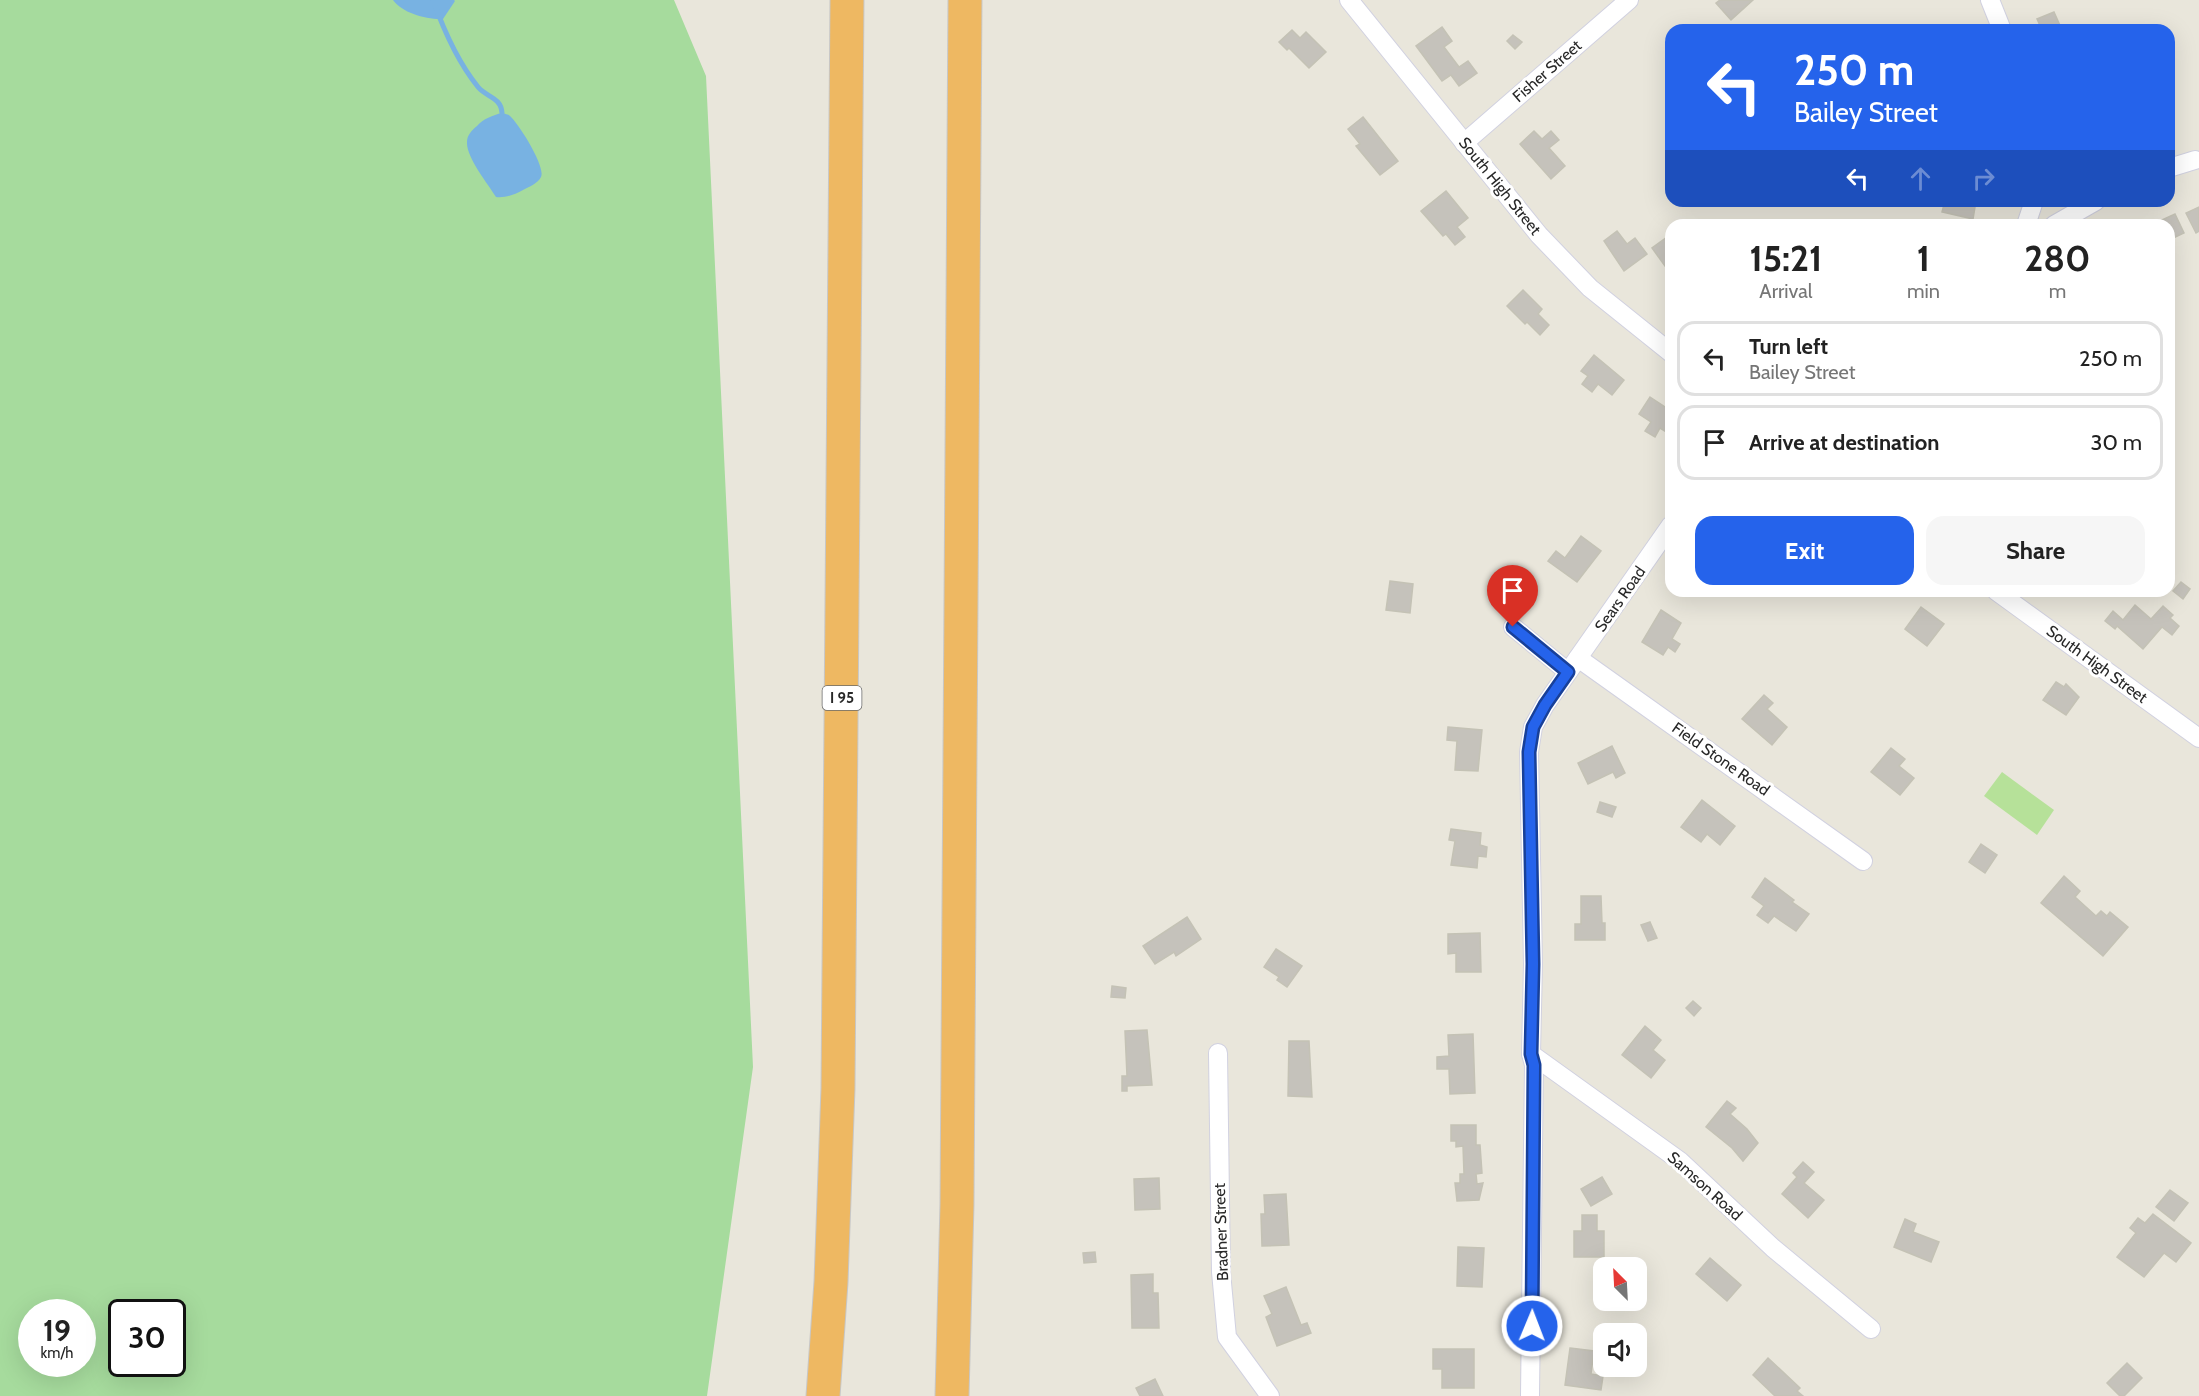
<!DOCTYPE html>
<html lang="en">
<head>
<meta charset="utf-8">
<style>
  :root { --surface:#fff; --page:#f6f6f6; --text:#222; --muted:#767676; --line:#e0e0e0; --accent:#2563eb }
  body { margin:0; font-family:Cabin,sans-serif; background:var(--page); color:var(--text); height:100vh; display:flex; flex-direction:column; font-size:22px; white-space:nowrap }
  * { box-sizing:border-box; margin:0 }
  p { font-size:20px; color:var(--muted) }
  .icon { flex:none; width:33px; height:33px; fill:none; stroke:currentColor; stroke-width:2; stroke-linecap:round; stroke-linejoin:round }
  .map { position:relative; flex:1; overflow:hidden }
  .drawer { position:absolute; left:1665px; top:219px; width:510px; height:378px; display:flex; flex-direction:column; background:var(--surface); border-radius:18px; box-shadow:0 6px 24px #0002 }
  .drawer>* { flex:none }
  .guide { position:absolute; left:1665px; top:24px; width:510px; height:183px; border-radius:18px; box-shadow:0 6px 24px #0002; background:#2563eb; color:#fff; overflow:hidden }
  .needle { width:39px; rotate:336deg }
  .buttons { position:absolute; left:1593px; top:1257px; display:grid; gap:12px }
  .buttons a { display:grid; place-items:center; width:54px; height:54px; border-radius:12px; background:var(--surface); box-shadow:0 6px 24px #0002; font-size:30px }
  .speed { position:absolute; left:18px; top:1299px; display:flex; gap:12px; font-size:30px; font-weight:700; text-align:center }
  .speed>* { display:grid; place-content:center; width:78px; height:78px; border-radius:50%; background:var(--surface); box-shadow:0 6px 24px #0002; line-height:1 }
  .speed small { font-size:15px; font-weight:400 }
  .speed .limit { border:3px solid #111; border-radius:9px; background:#fff; color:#111 }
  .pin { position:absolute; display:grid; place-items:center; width:51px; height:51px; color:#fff; margin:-62px -26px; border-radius:50% 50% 50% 0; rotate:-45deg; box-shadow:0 0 6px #0007 }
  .pin .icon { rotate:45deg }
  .me { position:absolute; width:66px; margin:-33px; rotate:1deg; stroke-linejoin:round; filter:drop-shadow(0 0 4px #0008) }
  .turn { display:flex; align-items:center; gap:21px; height:126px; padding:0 30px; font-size:27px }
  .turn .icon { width:78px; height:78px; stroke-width:2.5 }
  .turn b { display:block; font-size:42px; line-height:51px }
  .lanes { display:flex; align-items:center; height:57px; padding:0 30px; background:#0003; justify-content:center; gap:30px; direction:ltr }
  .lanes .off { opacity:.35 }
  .eta { display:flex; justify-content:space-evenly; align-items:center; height:102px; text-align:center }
  .eta b { font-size:36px; font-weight:700; line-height:42px }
  .primary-button { display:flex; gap:12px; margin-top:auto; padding:12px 30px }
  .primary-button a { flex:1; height:69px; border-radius:18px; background:var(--accent); color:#fff; font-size:24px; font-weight:700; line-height:69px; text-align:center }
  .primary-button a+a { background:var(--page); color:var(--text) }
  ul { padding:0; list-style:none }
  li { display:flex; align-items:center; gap:18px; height:75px; margin:0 12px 9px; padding:0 18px; border:3px solid var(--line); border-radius:18px }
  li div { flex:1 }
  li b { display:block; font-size:22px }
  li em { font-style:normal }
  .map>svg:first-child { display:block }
  .green { fill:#a6db9d; fill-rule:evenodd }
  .pitch { fill:#b6e199 }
  .water { fill:#78b2e2 }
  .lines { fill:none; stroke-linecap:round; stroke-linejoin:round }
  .stream { stroke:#78b2e2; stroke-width:5 }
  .building { fill:#c5c2bb; stroke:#c4c2b5; stroke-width:1.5 }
  .street-casing { stroke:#d1d1e0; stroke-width:20 }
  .highway-casing { stroke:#c7c7c7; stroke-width:35 }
  .street { stroke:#fff; stroke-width:18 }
  .highway { stroke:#eeb862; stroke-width:33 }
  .route-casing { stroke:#184099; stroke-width:15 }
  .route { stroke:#2563eb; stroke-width:10 }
  .labels { text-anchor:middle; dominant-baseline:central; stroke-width:6; stroke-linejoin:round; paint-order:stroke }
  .shield { fill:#fff; stroke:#686868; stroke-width:1.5 }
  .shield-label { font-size:15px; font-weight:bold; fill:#282828 }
  .street-label { font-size:16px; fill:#282828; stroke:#fff }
</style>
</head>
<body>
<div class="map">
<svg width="2199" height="1396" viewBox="0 0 2199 1396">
  <rect width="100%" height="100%" fill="#e9e6db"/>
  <path class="green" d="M 0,0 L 674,0 L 706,76 L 753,1067 L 707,1396 L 0,1396 ZM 32,1312 L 82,1312 L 82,1364 L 32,1364 ZM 122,1312 L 172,1312 L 172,1364 L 122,1364 Z"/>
  <polygon class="pitch" points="2002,772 2054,810 2037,835 1984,796"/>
  <g class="water">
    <path d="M 393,0 L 454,0 L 455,1 L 443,19 C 427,20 402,13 393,0 Z"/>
    <path d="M 502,113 C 505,114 508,114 510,116 C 519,124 546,167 541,177 C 538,183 529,187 523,190 C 514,195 505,198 496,197 C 488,184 466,157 467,142 C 467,135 472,130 477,126 C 483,119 493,115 502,113 Z"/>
  </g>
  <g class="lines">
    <path class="stream" d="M 433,0 C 444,31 457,61 478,87 C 486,97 501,97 502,113"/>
  </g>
  <g class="building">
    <polygon points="1720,0 1753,0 1731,20 1716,3"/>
    <polygon points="2054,12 2062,30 2042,30 2037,19"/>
    <polygon points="1442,27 1452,41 1444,47 1459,67 1468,61 1477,73 1459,86 1451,75 1442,81 1416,46"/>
    <polygon points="1292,30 1300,38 1306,32 1326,52 1309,68 1289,48 1287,50 1279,42"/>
    <polygon points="1513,35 1522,42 1515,49 1507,41"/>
    <polygon points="1363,117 1398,161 1380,175 1356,146 1360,144 1348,129"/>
    <polygon points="1534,131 1542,139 1551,131 1559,140 1549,148 1565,166 1551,179 1520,144"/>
    <polygon points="1446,191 1468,218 1457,227 1465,237 1455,245 1446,234 1443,236 1421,211"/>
    <polygon points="1945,201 1976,201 1973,219 1942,212"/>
    <polygon points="2199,207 2199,231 2196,233 2186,213"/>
    <polygon points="2175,214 2184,233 2169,240 2169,225 2151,225"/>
    <polygon points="1617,231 1627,244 1635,238 1647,254 1624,271 1604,241"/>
    <polygon points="1670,235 1671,262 1665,266 1652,248"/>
    <polygon points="1523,290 1542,309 1538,314 1549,325 1540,335 1527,322 1525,324 1507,306"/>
    <polygon points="1594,355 1624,380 1612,395 1598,384 1592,392 1582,384 1588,376 1581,371"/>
    <polygon points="1650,397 1671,411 1671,435 1660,428 1655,437 1645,431 1651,422 1639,414"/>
    <polygon points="1581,536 1601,551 1577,582 1548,561 1556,551 1565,558"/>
    <polygon points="1390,581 1413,584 1410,613 1386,610"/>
    <polygon points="2181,582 2190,589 2183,599 2173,591"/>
    <polygon points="2135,605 2151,619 2163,606 2173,615 2170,618 2179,626 2172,635 2162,627 2143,649 2117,626 2115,629 2105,621 2113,611 2123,620"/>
    <polygon points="1921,607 1944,624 1927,646 1905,629"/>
    <polygon points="1661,610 1681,623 1672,639 1680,644 1675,652 1668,647 1663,655 1642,642"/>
    <polygon points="2056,682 2064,687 2066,684 2079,697 2066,715 2043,700"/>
    <polygon points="1764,695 1773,703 1767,709 1787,727 1772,745 1742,719"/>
    <polygon points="1448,727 1482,730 1478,771 1455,770 1457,741 1447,740"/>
    <polygon points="1612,746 1625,773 1616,778 1613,772 1588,784 1578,763"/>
    <polygon points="1891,748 1905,759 1899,766 1914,778 1900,795 1871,772"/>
    <polygon points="1702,800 1735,826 1720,845 1707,834 1701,842 1681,827"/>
    <polygon points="1600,802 1616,807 1612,817 1597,812"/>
    <polygon points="1451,829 1481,833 1480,845 1487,847 1486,857 1478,856 1477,868 1451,865 1455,841 1449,840"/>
    <polygon points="1981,844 1997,855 1985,873 1969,862"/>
    <polygon points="2064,876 2080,891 2075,897 2096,916 2101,911 2107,916 2110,912 2128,927 2103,956 2041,903"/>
    <polygon points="1765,878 1794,900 1792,902 1809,914 1796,931 1774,916 1768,923 1757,915 1764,906 1752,897"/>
    <polygon points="1581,896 1601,896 1602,923 1605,923 1605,940 1575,940 1575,924 1581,924"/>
    <polygon points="1187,917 1201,939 1176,956 1174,952 1155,964 1143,946"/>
    <polygon points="1650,922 1657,938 1648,941 1641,925"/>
    <polygon points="1480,933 1481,972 1456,972 1456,953 1448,954 1448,934"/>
    <polygon points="1276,949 1302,966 1287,987 1277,980 1279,977 1264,967"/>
    <polygon points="1112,986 1126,988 1125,998 1111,997"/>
    <polygon points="1693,1001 1701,1008 1694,1016 1686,1008"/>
    <polygon points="1645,1026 1661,1040 1653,1050 1665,1060 1651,1078 1622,1055"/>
    <polygon points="1147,1030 1152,1085 1127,1086 1127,1091 1122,1091 1122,1076 1127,1076 1125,1031"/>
    <polygon points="1473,1034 1475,1093 1450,1094 1449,1069 1437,1069 1437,1057 1449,1056 1448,1035"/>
    <polygon points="1289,1041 1309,1041 1312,1097 1288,1096"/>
    <polygon points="1727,1101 1736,1108 1730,1114 1747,1129 1758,1143 1743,1161 1732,1148 1706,1127"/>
    <polygon points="1451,1125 1476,1125 1476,1145 1480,1145 1482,1173 1476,1174 1477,1184 1483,1183 1479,1200 1457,1201 1455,1183 1460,1183 1460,1174 1464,1174 1463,1146 1456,1147 1456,1141 1451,1141"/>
    <polygon points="1803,1162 1814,1172 1804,1183 1824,1200 1808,1218 1782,1194 1797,1177 1793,1173"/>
    <polygon points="1602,1177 1612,1194 1591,1206 1581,1189"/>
    <polygon points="1159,1178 1160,1209 1135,1210 1134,1179"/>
    <polygon points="2170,1190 2188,1203 2174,1221 2156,1207"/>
    <polygon points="1286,1194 1289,1245 1262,1246 1261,1214 1265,1214 1264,1195"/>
    <polygon points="2153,1214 2191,1243 2176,1262 2164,1253 2144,1277 2117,1257 2136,1233 2130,1228 2138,1218 2145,1223"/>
    <polygon points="1582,1215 1597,1215 1597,1231 1604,1231 1604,1257 1574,1257 1574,1231 1582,1231"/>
    <polygon points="1905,1219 1916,1224 1913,1232 1939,1242 1931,1262 1894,1247"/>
    <polygon points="1458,1247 1484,1248 1482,1287 1457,1286"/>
    <polygon points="1095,1252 1096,1262 1084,1263 1083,1253"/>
    <polygon points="1710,1258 1741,1285 1727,1301 1696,1274"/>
    <polygon points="1153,1274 1153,1293 1158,1293 1159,1328 1132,1328 1131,1275"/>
    <polygon points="1286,1287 1301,1325 1307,1323 1311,1333 1277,1346 1266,1317 1272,1314 1264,1296"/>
    <polygon points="1570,1348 1594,1351 1591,1374 1603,1376 1601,1390 1565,1385"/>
    <polygon points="1433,1349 1474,1349 1474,1388 1442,1388 1442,1369 1433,1369"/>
    <polygon points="1768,1358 1800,1388 1797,1391 1803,1396 1775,1396 1753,1375"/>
    <polygon points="2127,1363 2142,1378 2124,1396 2120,1396 2107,1383"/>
    <polygon points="1155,1379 1163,1396 1140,1396 1136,1388"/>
  </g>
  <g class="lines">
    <defs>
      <g id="street">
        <polyline points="1349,0 1539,235 1590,288 1671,353"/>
        <polyline points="1990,0 2002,30"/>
        <polyline points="1464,143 1629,0"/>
        <polyline points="2169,168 2195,160"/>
        <polyline points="2026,225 2034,201"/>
        <polyline points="2054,225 2096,201"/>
        <polyline points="1996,591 2199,738"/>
        <polyline points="1513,627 1568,672"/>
        <polyline points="1578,658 1863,861"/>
        <polyline points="1218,1053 1221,1272 1227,1337 1270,1396"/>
        <polyline points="1531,1054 1680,1161 1773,1248 1871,1329"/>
        <polyline points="1530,1396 1534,1065 1531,1054 1533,964 1529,752 1533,727 1545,705 1671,525"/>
      </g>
      <g id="highway">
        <polyline points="823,1396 831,1282 838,1088 847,0"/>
        <polyline points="952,1396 957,1204 965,0"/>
      </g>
    </defs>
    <use href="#street" class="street-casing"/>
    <use href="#highway" class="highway-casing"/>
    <use href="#street" class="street"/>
    <use href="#highway" class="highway"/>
  </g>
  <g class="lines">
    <defs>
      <polyline id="route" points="1513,627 1568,672 1545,705 1533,727 1529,752 1533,964 1531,1054 1534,1065 1532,1326"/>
    </defs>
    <use href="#route" class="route-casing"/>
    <use href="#route" class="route"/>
  </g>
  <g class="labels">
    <rect class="shield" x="822.5" y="686" width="39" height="24" rx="4.5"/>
    <g class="shield-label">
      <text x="842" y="698">I 95</text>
    </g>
    <g class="street-label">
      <text transform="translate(1547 71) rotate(-41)">Fisher Street</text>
      <text transform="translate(1500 186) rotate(51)">South High Street</text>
      <text transform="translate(1620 599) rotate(-55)">Sears Road</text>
      <text transform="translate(2097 664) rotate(36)">South High Street</text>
      <text transform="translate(1721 759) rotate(35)">Field Stone Road</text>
      <text transform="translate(1705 1186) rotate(42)">Samson Road</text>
      <text transform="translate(1221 1232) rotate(-92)">Bradner Street</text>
    </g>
  </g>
</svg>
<div class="buttons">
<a><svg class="needle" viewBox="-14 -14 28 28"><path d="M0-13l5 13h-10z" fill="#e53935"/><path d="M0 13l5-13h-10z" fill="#767676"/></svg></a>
<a><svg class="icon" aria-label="sound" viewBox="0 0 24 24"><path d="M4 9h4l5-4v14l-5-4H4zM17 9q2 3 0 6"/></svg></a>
</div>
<div class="speed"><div>19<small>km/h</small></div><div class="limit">30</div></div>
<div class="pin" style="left:1513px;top:627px;background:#d93025"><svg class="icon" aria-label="arrive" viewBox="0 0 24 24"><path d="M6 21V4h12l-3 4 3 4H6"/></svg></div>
<svg class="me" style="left:1532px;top:1326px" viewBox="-20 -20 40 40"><circle r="17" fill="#2563eb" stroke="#fff" stroke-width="3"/><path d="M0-11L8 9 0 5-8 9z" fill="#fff"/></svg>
<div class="guide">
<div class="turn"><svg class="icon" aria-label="left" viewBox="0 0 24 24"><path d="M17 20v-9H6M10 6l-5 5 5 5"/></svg><div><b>250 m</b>Bailey Street</div></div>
<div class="lanes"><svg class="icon" aria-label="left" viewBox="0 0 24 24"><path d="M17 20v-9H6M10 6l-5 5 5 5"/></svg><svg class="icon off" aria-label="ahead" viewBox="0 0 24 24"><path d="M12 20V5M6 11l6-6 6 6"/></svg><svg class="icon off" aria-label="right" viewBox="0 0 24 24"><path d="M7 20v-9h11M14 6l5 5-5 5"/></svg></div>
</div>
<section class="drawer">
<div class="eta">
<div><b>15:21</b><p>Arrival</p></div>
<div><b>1</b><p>min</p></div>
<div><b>280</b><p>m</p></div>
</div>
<ul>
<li><svg class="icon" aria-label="left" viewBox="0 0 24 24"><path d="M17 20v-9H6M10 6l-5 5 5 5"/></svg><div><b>Turn left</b><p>Bailey Street</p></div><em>250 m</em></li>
<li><svg class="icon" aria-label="arrive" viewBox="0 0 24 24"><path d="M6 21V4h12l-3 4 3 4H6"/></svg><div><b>Arrive at destination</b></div><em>30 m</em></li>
</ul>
<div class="primary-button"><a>Exit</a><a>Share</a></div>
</section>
</div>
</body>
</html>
